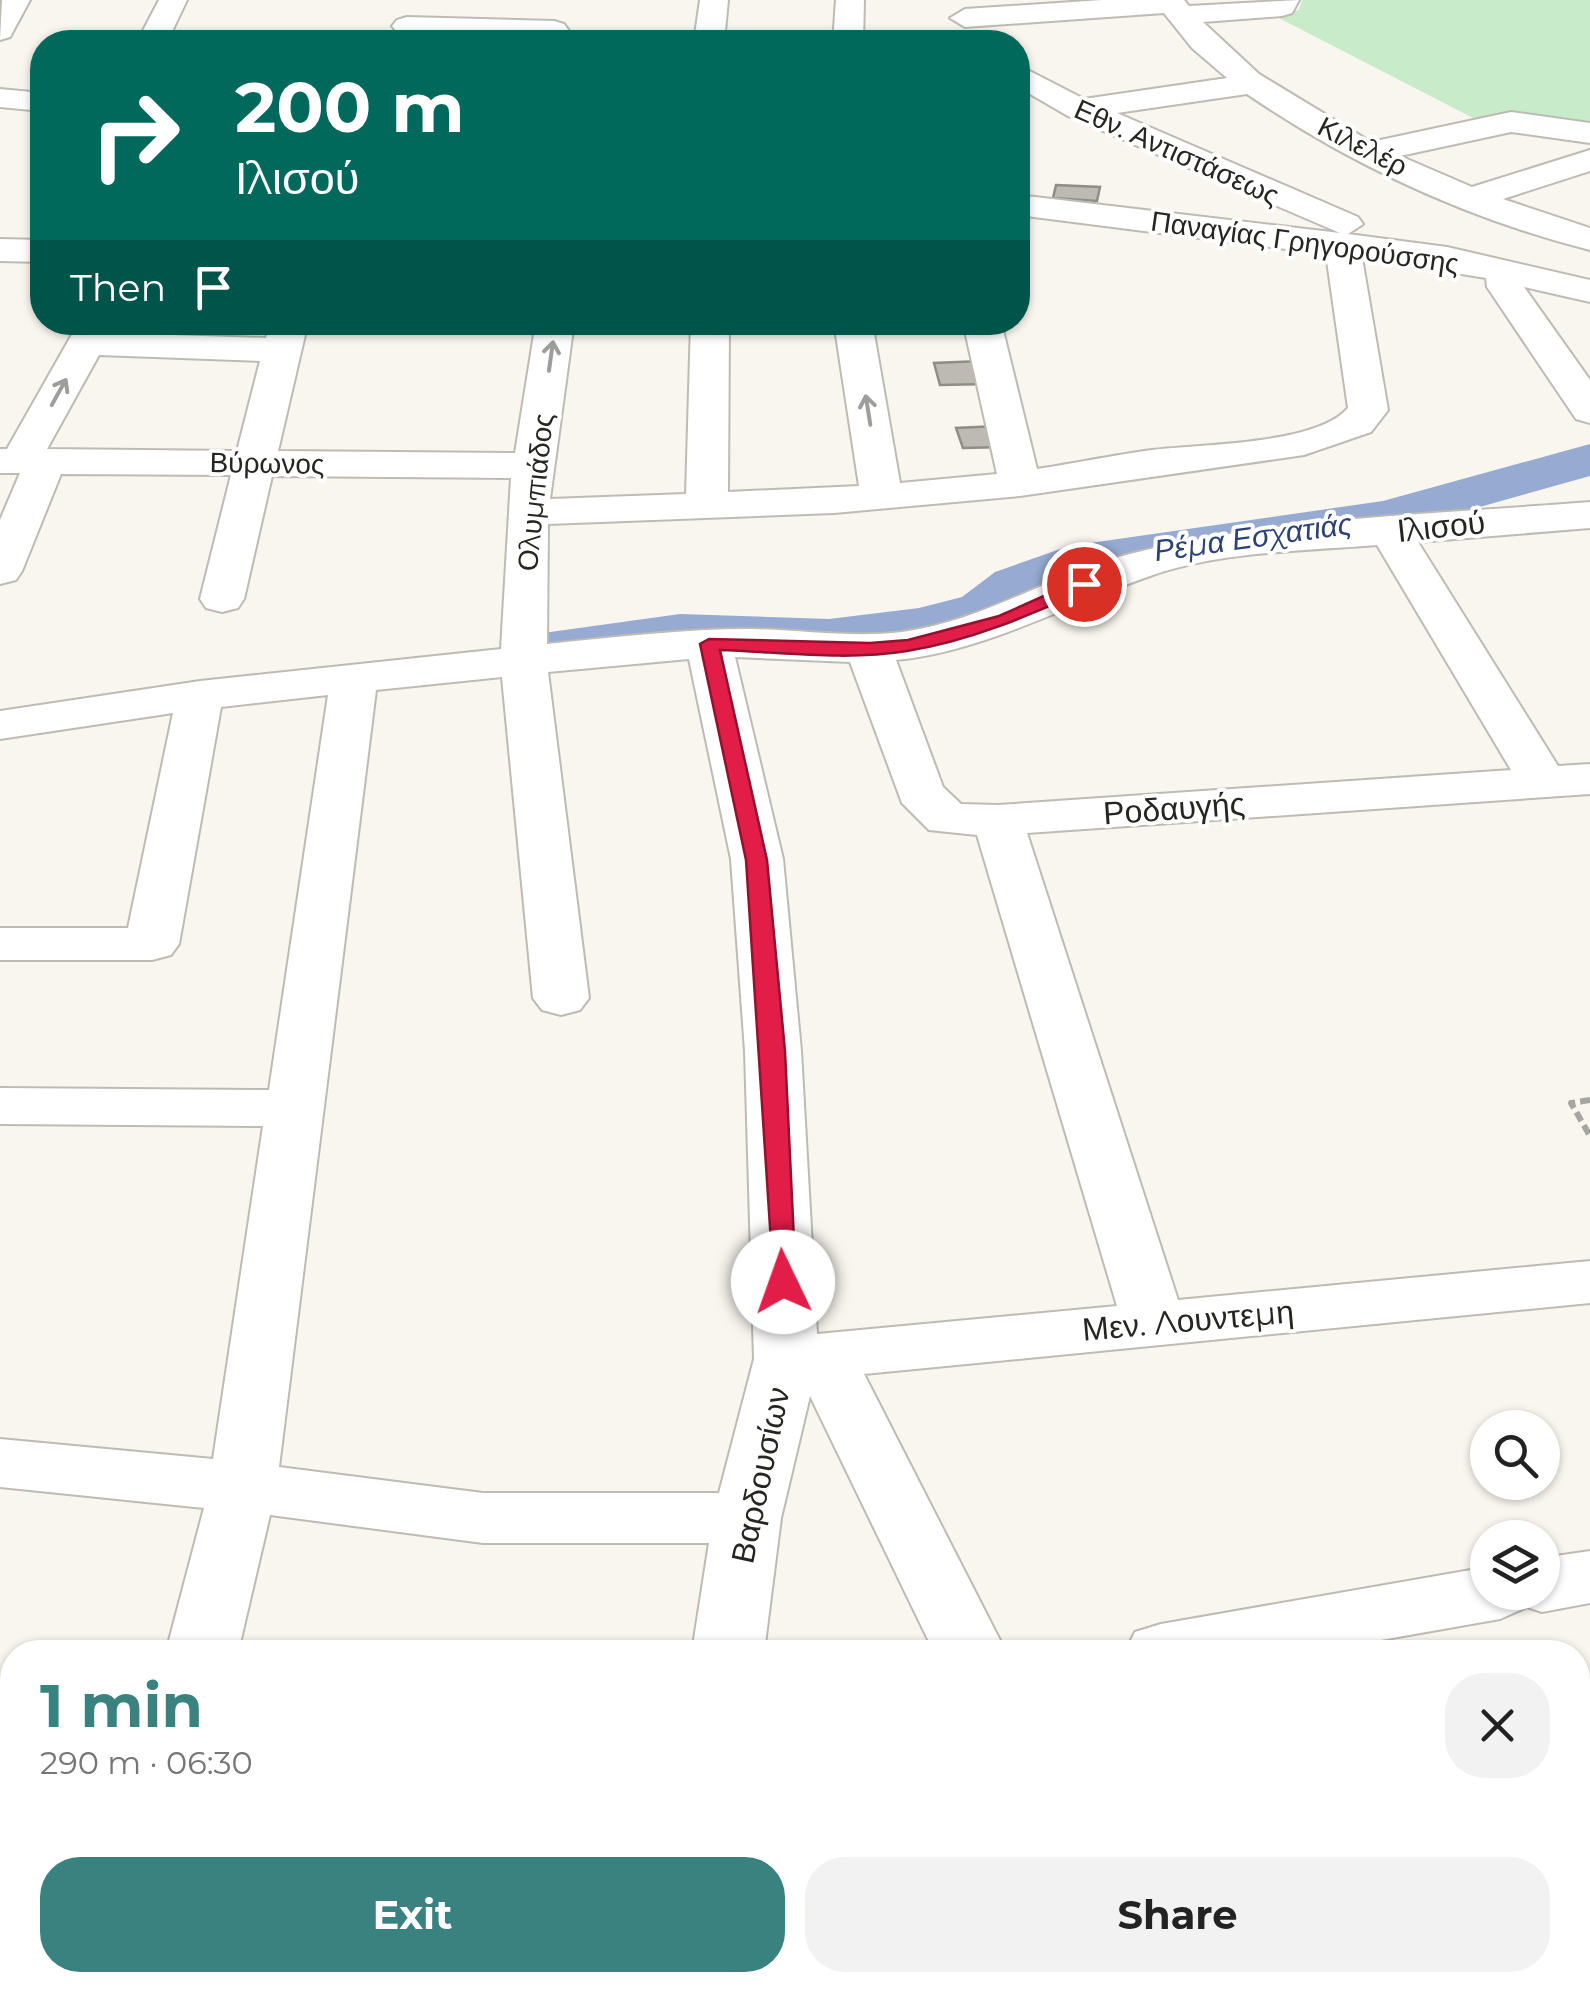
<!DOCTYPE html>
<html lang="en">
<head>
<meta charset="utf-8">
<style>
  :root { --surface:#fff; --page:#f2f2f2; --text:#222; --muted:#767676; --accent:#3a8280 }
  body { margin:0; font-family:Montserrat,sans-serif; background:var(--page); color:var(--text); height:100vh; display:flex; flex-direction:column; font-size:38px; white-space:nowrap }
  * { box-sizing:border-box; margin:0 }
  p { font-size:32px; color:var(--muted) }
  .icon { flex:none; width:55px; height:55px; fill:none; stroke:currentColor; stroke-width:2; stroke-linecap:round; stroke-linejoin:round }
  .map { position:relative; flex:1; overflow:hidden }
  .side { position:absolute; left:0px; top:1640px; width:1590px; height:352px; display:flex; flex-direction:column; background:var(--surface); border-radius:40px 40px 0 0; box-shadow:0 2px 8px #0004 }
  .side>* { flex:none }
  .top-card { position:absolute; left:30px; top:30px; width:1000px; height:305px; border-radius:40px; box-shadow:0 2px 8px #0004; background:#00695c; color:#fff; overflow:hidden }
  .tools { position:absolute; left:1470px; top:1410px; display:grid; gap:20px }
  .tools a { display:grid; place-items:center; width:90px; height:90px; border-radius:50%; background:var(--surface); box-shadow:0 2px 8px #0004; font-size:50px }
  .pin { position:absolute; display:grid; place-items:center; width:85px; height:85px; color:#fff; margin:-42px; border:5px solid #fff; border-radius:50%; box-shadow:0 2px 10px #0007 }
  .me { position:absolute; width:110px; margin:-55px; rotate:357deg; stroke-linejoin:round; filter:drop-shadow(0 0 8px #0008) }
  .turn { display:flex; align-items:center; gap:35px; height:210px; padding:0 40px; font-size:45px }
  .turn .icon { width:130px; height:130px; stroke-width:2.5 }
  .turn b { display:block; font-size:70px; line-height:85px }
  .then { display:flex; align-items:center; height:95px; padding:0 40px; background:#0003; gap:20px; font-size:38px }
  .round { display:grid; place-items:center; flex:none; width:105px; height:105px; border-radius:40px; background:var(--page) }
  .head { display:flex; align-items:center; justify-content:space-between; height:170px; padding:0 40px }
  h1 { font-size:60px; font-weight:700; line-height:75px; color:var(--accent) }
  .button { display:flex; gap:20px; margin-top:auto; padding:20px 40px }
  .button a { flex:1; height:115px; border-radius:40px; background:var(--accent); color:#fff; font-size:40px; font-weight:700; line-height:115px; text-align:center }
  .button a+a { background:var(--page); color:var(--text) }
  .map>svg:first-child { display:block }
  .green { fill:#c8ebc9 }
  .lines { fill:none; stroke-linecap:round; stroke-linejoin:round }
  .stream { stroke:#96aad2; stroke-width:15 }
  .river { fill:#96aad2; fill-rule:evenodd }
  .building { fill:#bcbab3; stroke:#8e8d86; stroke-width:2.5 }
  .minor-casing { stroke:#bdbbb4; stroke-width:4 }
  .path { stroke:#a7a59f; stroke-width:6; stroke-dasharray:10 5; stroke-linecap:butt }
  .minor { fill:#fff; fill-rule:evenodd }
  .oneway { stroke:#9d9d9c }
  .route { fill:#e11d48; stroke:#92132f; stroke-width:2.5 }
  .labels { text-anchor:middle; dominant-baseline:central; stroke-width:8; stroke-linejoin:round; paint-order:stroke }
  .far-street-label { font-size:28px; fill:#252522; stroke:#fff }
  .far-water-label { font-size:30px; font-style:italic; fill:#2b4276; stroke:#fff }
  .street-label { font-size:32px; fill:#252522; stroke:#fff }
</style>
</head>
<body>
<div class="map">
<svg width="1590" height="1991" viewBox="0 0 1590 1991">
  <rect width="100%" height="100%" fill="#f8f6ee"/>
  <polygon class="green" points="1302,0 1590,0 1590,127 1477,120 1275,16 1299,10"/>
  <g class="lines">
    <g class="stream">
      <polyline points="0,1939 12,1942"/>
      <polyline points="225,1980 289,1991"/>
    </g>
    <polygon class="river" points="1590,444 1590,476 1387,533 1081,578 1035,596 1002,621 921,642 829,653 680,648 564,662 543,657 535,645 543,633 680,614 829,619 919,608 962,597 995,572 1069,546 1383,501"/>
  </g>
  <g class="building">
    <polygon points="1056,185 1100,187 1097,201 1053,198"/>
    <polygon points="981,361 988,384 940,385 934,363"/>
    <polygon points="997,426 1004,447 963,448 956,428"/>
  </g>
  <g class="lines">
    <defs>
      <g id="minor">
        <polygon points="2,0 30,0 10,37 0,40"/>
        <polygon points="159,0 187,0 167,42 137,42"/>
        <polygon points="700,0 728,0 724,42 694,42"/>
        <polygon points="836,0 864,0 863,42 833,42"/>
        <path d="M 1102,0 L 1184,0 L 1189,6 L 1299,0 L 1292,13 L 1282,16 L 1203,22 L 1259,74 L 1371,142 L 1511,112 L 1590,123 L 1590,143 L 1511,132 L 1400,156 L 1472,187 L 1590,150 L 1590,171 L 1503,199 L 1590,228 L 1590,250 C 1468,219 1351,165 1247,94 L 1117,113 L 1358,217 L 1363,224 L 1348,234 L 1447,247 L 1590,280 L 1590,302 L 1524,287 L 1590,380 L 1590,423 L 1576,419 L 1487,287 L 1486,278 L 1362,258 L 1388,410 L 1371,432 L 1304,455 L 1020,496 L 834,513 L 548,524 L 547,644 C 615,637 683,629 751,629 C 802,630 852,638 902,632 C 986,621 1058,570 1138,552 C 1286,517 1440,514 1590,502 L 1590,528 L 1418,542 L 1558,766 L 1590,764 L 1590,794 L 1027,833 L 1178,1300 L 1590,1261 L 1590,1303 L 864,1374 L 1006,1652 L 934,1652 L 810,1396 L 781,1518 L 764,1652 L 692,1652 L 709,1543 L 483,1543 L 270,1515 L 238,1652 L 166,1652 L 204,1508 L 0,1487 L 0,1439 L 213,1459 L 263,1126 L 0,1124 L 0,1088 L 269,1090 L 328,695 L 221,707 L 179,944 L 171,955 L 152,960 L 0,960 L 0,928 L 128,928 L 173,713 L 0,739 L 0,711 L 200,681 L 501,649 L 511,478 L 272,476 L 244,599 L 238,608 L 222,612 L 206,608 L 200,599 L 231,475 L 61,474 L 22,571 L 16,580 L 0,584 L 0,520 L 20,473 L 0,473 L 0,449 L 7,449 L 79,322 L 116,322 L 111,333 L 266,338 L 270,322 L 308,322 L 278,451 L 515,453 L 536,322 L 574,322 L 550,499 L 686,494 L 691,322 L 729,322 L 728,492 L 859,486 L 834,322 L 872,322 L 900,483 L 997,474 L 963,322 L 1001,322 L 1037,469 C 1076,463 1114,455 1152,450 C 1200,444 1316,445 1348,408 L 1326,254 L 1018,215 L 1018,195 L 1340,233 L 1068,116 L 1018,87 L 1018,65 L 1084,99 L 1227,78 L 1192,48 L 1164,13 L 965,27 L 950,18 L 965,9 ZM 99,355 L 260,361 L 237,451 L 47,449 ZM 1377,545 L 1511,770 L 998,805 L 961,804 L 943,787 L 896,660 C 985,651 1066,605 1150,576 C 1220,551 1304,551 1377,545 ZM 735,657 L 850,662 L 902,803 L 929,830 L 977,835 L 1117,1306 L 817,1334 L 801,1051 L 783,859 ZM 689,659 L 731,859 L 745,1051 L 754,1359 L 719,1493 L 483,1493 L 279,1467 L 376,690 L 502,677 L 533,998 L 542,1010 L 561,1015 L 580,1010 L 589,998 L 548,672 Z"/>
        <polygon points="407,17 554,21 564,24 577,42 397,32 392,26 397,20"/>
        <polygon points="0,89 42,93 42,111 0,107"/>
        <polygon points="0,239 42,240 42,262 0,261"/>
        <polygon points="1590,1551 1590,1603 1542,1612 1527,1607 1500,1619 1313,1652 1125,1652 1135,1632 1161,1624 1488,1567 1488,1592 1542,1592 1542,1558"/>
        <polygon points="81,1980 161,1980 159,1991 77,1991"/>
        <polygon points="643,1980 723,1980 723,1991 641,1991"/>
        <polygon points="1092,1980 1173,1980 1179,1991 1097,1991"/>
      </g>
    </defs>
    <use href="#minor" class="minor-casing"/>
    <polyline class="path" points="1590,1100 1571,1103 1590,1136"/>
    <use href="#minor" class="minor"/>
  </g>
  <defs><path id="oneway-shaft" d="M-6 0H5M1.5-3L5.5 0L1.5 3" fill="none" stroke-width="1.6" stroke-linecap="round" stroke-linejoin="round" transform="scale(2.5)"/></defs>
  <g class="oneway">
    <use href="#oneway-shaft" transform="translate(551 356) rotate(-82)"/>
    <use href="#oneway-shaft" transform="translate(59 392) rotate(-61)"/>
    <use href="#oneway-shaft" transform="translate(868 410) rotate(-99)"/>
  </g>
  <path class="route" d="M 1084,578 L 1094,584 L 1091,588 C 1032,614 972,641 907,651 C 846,661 781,652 720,650 L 767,860 L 785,1051 L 796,1282 L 792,1288 L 774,1288 L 746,860 L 700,644 L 709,639 L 870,643 L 908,640 L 999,616 Z"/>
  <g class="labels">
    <g class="far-street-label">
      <text transform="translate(1363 146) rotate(27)">Κιλελέρ</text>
      <text transform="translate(1177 152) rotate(24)">Εθν. Αντιστάσεως</text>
      <text transform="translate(1305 242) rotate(8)">Παναγίας Γρηγορούσσης</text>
      <text transform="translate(267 463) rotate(1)">Βύρωνος</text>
      <text transform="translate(535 492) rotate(-84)">Ολυμπιάδος</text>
    </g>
    <g class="far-water-label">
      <text transform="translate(1253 537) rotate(-8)">Ρέμα Εσχατιάς</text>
    </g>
    <g class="street-label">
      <text transform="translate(1441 526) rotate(-6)">Ιλισού</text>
      <text transform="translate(1174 808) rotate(-4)">Ροδαυγής</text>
      <text transform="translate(1188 1320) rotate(-5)">Μεν. Λουντεμη</text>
      <text transform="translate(760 1475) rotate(-78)">Βαρδουσίων</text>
    </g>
  </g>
</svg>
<div class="tools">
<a><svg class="icon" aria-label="search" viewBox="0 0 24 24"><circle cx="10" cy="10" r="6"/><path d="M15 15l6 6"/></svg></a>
<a><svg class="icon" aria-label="layers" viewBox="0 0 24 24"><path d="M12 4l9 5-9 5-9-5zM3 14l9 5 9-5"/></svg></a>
</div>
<div class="pin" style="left:1084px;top:584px;background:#d93025"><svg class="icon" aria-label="arrive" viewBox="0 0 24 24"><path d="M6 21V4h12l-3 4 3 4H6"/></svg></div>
<svg class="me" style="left:783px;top:1282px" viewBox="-20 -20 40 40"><circle r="19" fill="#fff"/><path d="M0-13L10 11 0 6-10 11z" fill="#e11d48"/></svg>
<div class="top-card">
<div class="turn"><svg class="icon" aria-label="right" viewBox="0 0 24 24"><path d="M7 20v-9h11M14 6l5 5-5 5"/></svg><div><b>200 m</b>Ιλισού</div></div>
<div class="then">Then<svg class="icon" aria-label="arrive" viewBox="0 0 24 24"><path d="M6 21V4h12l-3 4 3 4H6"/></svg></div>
</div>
<section class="side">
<div class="head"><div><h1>1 min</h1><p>290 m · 06:30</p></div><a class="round"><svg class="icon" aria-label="close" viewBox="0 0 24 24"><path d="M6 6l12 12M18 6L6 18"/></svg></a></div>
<div class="button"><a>Exit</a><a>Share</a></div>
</section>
</div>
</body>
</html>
